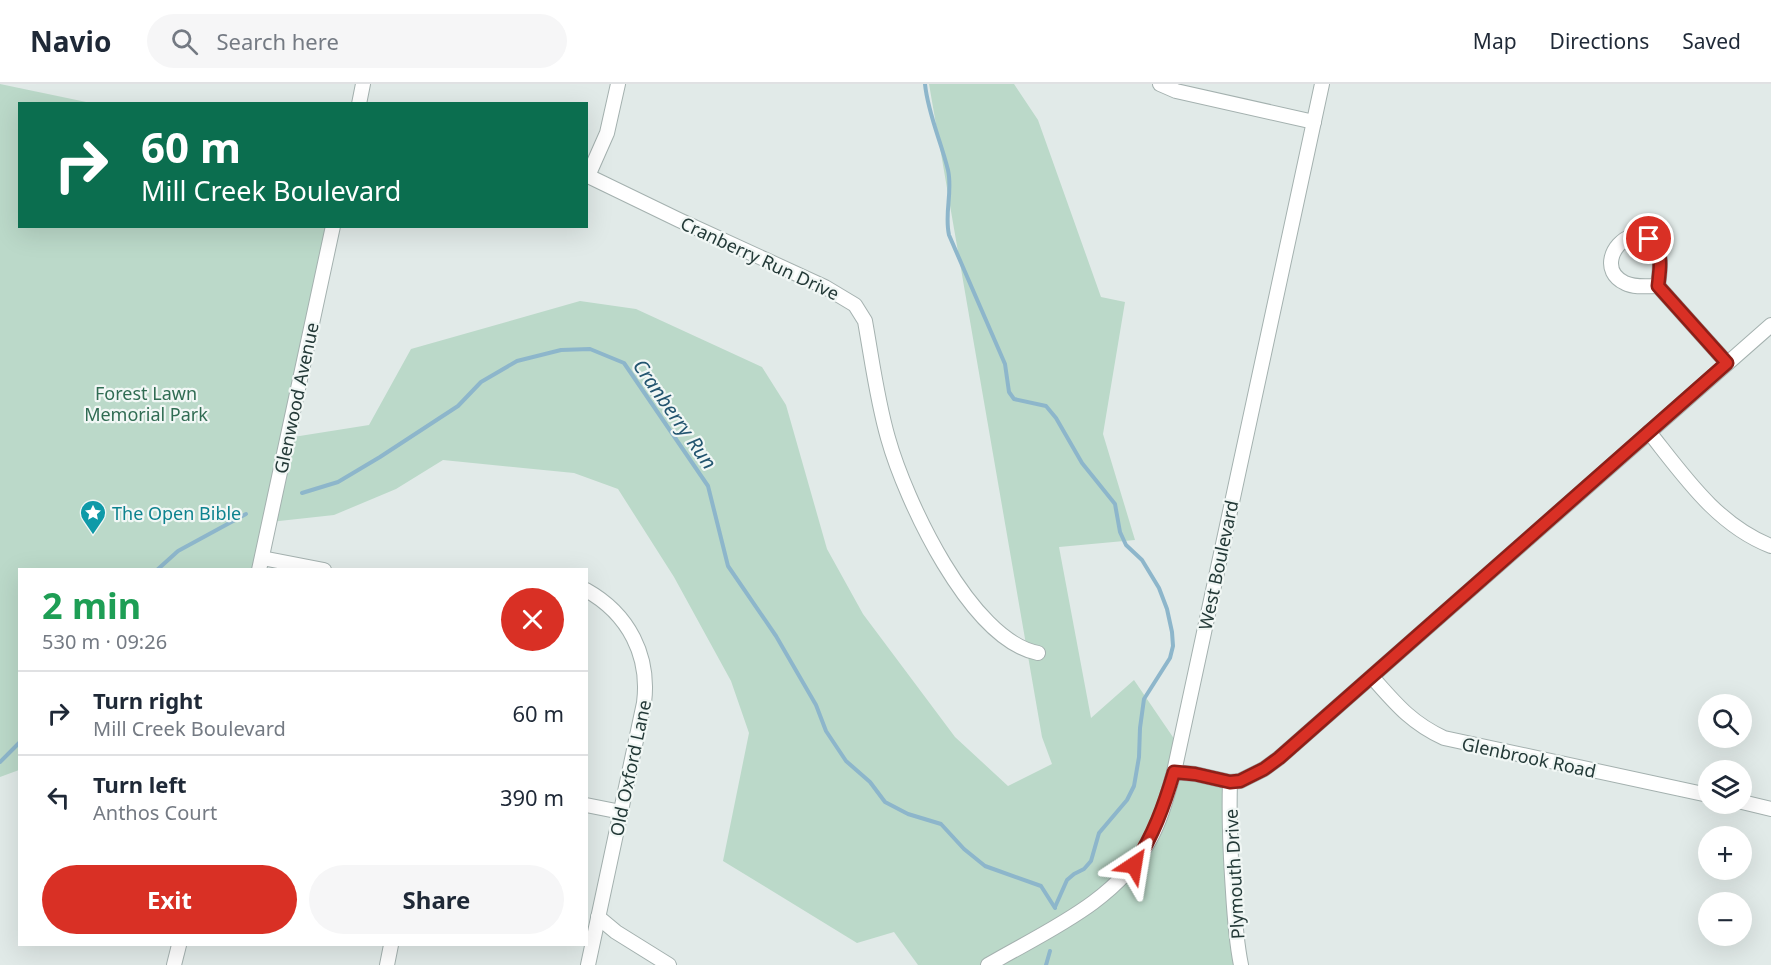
<!DOCTYPE html>
<html lang="en">
<head>
<meta charset="utf-8">
<style>
  :root { --surface:#fff; --page:#f6f6f7; --text:#1f2937; --muted:#747a83; --line:#e0e1e3; --accent:#d93025 }
  body { margin:0; font-family:"Noto Sans",sans-serif; background:var(--page); color:var(--text); height:100vh; display:flex; flex-direction:column; font-size:22px; white-space:nowrap }
  * { box-sizing:border-box; margin:0 }
  p { font-size:20px; color:var(--muted) }
  .icon { flex:none; width:33px; height:33px; fill:none; stroke:currentColor; stroke-width:2; stroke-linecap:round; stroke-linejoin:round }
  .map { position:relative; flex:1; overflow:hidden }
  .side { position:absolute; left:18px; top:484px; width:570px; height:378px; display:flex; flex-direction:column; background:var(--surface); border-radius:0px; box-shadow:0 6px 24px #0002 }
  .side>* { flex:none }
  .guide { position:absolute; left:18px; top:18px; width:570px; height:126px; border-radius:0px; box-shadow:0 6px 24px #0002; background:#0b6e4f; color:#fff; overflow:hidden }
  .fabs { position:absolute; left:1698px; top:610px; display:grid; gap:12px }
  .fabs a { display:grid; place-items:center; width:54px; height:54px; border-radius:50%; background:var(--surface); box-shadow:0 6px 24px #0002; font-size:30px }
  .pin { position:absolute; display:grid; place-items:center; width:51px; height:51px; color:#fff; margin:-26px; border:3px solid #fff; border-radius:50%; box-shadow:0 2px 6px #0007 }
  .me { position:absolute; width:66px; margin:-33px; rotate:33deg; stroke-linejoin:round; filter:drop-shadow(0 0 4px #0008) }
  .turn { display:flex; align-items:center; gap:21px; height:126px; padding:0 24px; font-size:27px }
  .turn .icon { width:78px; height:78px; stroke-width:2.5 }
  .turn b { display:block; font-size:42px; line-height:51px }
  .round { display:grid; place-items:center; flex:none; width:63px; height:63px; border-radius:32px; background:var(--page) }
  .overview { display:flex; align-items:center; justify-content:space-between; height:102px; padding:0 24px }
  h1 { font-size:36px; font-weight:700; line-height:45px; color:#1e9e55 }
  .cta { display:flex; gap:12px; margin-top:auto; padding:12px 24px }
  .cta a { flex:1; height:69px; border-radius:36px; background:var(--accent); color:#fff; font-size:24px; font-weight:700; line-height:69px; text-align:center }
  .cta a+a { background:var(--page); color:var(--text) }
  ul { padding:0; list-style:none }
  li { display:flex; align-items:center; gap:18px; height:84px; padding:0 24px; border-top:2px solid var(--line) }
  li div { flex:1 }
  li b { display:block; font-size:22px }
  li em { font-style:normal }
  header { display:flex; align-items:center; gap:36px; box-sizing:border-box; height:84px; padding:0 30px; background:var(--surface); border-bottom:2px solid var(--line) }
  header strong { font-size:28px }
  nav { display:flex; gap:33px; margin-inline-start:auto; font-size:21px }
  .search { width:420px; height:54px; background:var(--page); display:flex; align-items:center; gap:15px; box-sizing:border-box; padding:0 21px; border-radius:33px; color:var(--muted); font-size:22px }
  .map>svg:first-child { display:block }
  .green { fill:#bbd9c9 }
  .lines { fill:none; stroke-linecap:round; stroke-linejoin:round }
  .stream { stroke:#8db6cb; stroke-width:4 }
  .minor-casing { stroke:#a4b1af; stroke-width:16 }
  .minor { stroke:#fff; stroke-width:14 }
  .route-casing { stroke:#8d1f18; stroke-width:15 }
  .route { stroke:#d93025; stroke-width:10 }
  .labels { text-anchor:middle; dominant-baseline:central; stroke-width:4.5; stroke-linejoin:round; paint-order:stroke }
  .street-label { font-size:18px; fill:#233937; stroke:#f1f7f5 }
  .park-label { font-size:18px; fill:#306c53; stroke:#f1f7f5 }
  .culture-label { font-size:18px; fill:#0d838f; stroke:#f1f7f5; text-anchor:start }
  .water-label { font-size:20px; font-style:italic; fill:#22546f; stroke:#f1f7f5 }
</style>
</head>
<body>
<header>
<strong>Navio</strong>
<div class="search"><svg class="icon" aria-label="search" viewBox="0 0 24 24"><circle cx="10" cy="10" r="6"/><path d="M15 15l6 6"/></svg>Search here</div>
<nav><a>Map</a><a>Directions</a><a>Saved</a></nav>
</header>
<div class="map">
<svg width="1771" height="881" viewBox="0 0 1771 881">
  <rect width="100%" height="100%" fill="#e1eae8"/>
  <polygon class="green" points="0,0 91,19 20,20 20,142 333,143 287,354 369,341 411,265 580,217 636,225 762,283 786,321 827,465 863,530 955,653 1008,702 1052,680 1042,653 929,0 1014,0 1038,36 1101,213 1125,218 1103,350 1135,456 1059,463 1091,634 1134,596 1179,662 1174,688 1230,698 1241,881 918,881 894,848 857,859 723,777 749,649 731,597 674,493 618,405 574,389 443,376 396,405 334,431 270,438 259,486 20,486 19,686 0,693"/>
  <g class="lines">
    <g class="stream">
      <path d="M 925,0 C 928,30 941,57 948,86 C 953,108 944,129 949,151 L 1005,280 L 1009,308 L 1014,315 L 1046,322 L 1056,334 L 1082,379 L 1115,420 L 1120,448 L 1126,461 L 1142,476 L 1159,504 L 1167,525 L 1172,548 L 1173,562 L 1170,574 L 1144,615 L 1140,644 L 1139,673 L 1134,702 L 1127,716 L 1099,749 L 1091,777 L 1084,785 L 1074,790 L 1067,796 L 1055,823"/>
      <polyline points="302,409 338,398 380,373 458,322 481,298 517,277 561,266 590,265 624,279 708,402 728,482 776,552 816,621 826,647 846,677 870,698 885,718 908,730 941,740 964,765 985,782 1041,802 1055,824"/>
      <polyline points="157,486 178,467 246,430"/>
      <polyline points="0,678 20,658"/>
      <polyline points="1046,881 1050,867"/>
    </g>
    <defs>
      <g id="minor">
        <polyline points="1160,0 1176,7 1314,38"/>
        <polyline points="359,20 363,0"/>
        <path d="M 586,91 L 679,136 L 825,203 L 855,221 L 865,237 C 872,276 877,316 888,354 C 905,415 970,556 1038,569"/>
        <polyline points="588,92 607,49 618,0"/>
        <path d="M 1632,152 L 1649,155 C 1664,169 1660,183 1658,202 C 1648,202 1635,204 1625,199 C 1601,188 1611,159 1632,152 Z"/>
        <polyline points="1658,202 1727,279"/>
        <path d="M 1649,348 C 1684,392 1717,441 1771,462"/>
        <polyline points="262,474 324,486"/>
        <polyline points="259,486 333,142"/>
        <path d="M 586,506 C 629,530 650,572 644,619 L 588,881"/>
        <path d="M 1372,593 C 1395,619 1411,639 1444,654 L 1708,711"/>
        <polyline points="1174,688 1195,690 1230,698 1240,697 1264,685 1279,674 1771,241"/>
        <path d="M 1230,698 C 1229,729 1230,760 1232,792 C 1234,822 1235,852 1241,881"/>
        <polyline points="1742,718 1771,725"/>
        <polyline points="586,721 621,728"/>
        <polyline points="598,833 616,848 669,881"/>
        <polyline points="174,881 179,861"/>
        <polyline points="387,881 391,861"/>
        <path d="M 988,881 C 1046,847 1116,818 1149,757 C 1161,736 1167,712 1174,688 L 1322,0"/>
      </g>
    </defs>
    <use href="#minor" class="minor-casing"/>
    <use href="#minor" class="minor"/>
  </g>
  <g class="lines">
    <defs>
      <path id="route" d="M 1134,781 C 1153,752 1164,722 1174,688 L 1195,690 L 1230,698 L 1240,697 L 1264,685 L 1279,674 L 1727,279 L 1658,202 C 1660,183 1664,169 1649,155"/>
    </defs>
    <use href="#route" class="route-casing"/>
    <use href="#route" class="route"/>
  </g>
  <defs>
    <symbol id="sight-pin" viewBox="-11 -11 22 30"><path d="M0 17L-7.5 6A9.5 9.5 0 1 1 7.5 6Z" fill="#0f9aa8" stroke="#f1f7f5"/><path d="M0-6L1.8-2.2L6-1.7L2.9 1.2L3.7 5.4L0 3.3L-3.7 5.4L-2.9 1.2L-6-1.7L-1.8-2.2Z" fill="#fff"/></symbol>
  </defs>
  <g fill-rule="evenodd">
    <use href="#sight-pin" x="78" y="414" width="30" height="40"/>
  </g>
  <g class="labels">
    <g class="street-label">
      <text transform="translate(760 174) rotate(25)">Cranberry Run Drive</text>
      <text transform="translate(296 314) rotate(-78)">Glenwood Avenue</text>
      <text transform="translate(1218 481) rotate(-78)">West Boulevard</text>
      <text transform="translate(1529 673) rotate(12)">Glenbrook Road</text>
      <text transform="translate(630 684) rotate(-78)">Old Oxford Lane</text>
      <text transform="translate(1234 790) rotate(-93)">Plymouth Drive</text>
    </g>
    <g class="park-label">
      <text x="146" y="309">Forest Lawn<tspan x="146" dy="21">Memorial Park</tspan></text>
    </g>
    <g class="culture-label">
      <text x="112" y="429">The Open Bible</text>
    </g>
    <g class="water-label">
      <text transform="translate(675 330) rotate(55)">Cranberry Run</text>
    </g>
  </g>
</svg>
<div class="fabs">
<a><svg class="icon" aria-label="search" viewBox="0 0 24 24"><circle cx="10" cy="10" r="6"/><path d="M15 15l6 6"/></svg></a>
<a><svg class="icon" aria-label="layers" viewBox="0 0 24 24"><path d="M12 4l9 5-9 5-9-5zM3 14l9 5 9-5"/></svg></a>
<a>+</a>
<a>−</a>
</div>
<div class="pin" style="left:1649px;top:155px;background:#d93025"><svg class="icon" aria-label="arrive" viewBox="0 0 24 24"><path d="M6 21V4h12l-3 4 3 4H6"/></svg></div>
<svg class="me" style="left:1134px;top:781px" viewBox="-20 -20 40 40"><path d="M0-17L14 15 0 8-14 15z" fill="#d93025" stroke="#fff" stroke-width="4"/></svg>
<div class="guide">
<div class="turn"><svg class="icon" aria-label="right" viewBox="0 0 24 24"><path d="M7 20v-9h11M14 6l5 5-5 5"/></svg><div><b>60 m</b>Mill Creek Boulevard</div></div>
</div>
<section class="side">
<div class="overview"><div><h1>2 min</h1><p>530 m · 09:26</p></div><a class="round" style="background:#d93025;color:#fff"><svg class="icon" aria-label="close" viewBox="0 0 24 24"><path d="M6 6l12 12M18 6L6 18"/></svg></a></div>
<ul>
<li><svg class="icon" aria-label="right" viewBox="0 0 24 24"><path d="M7 20v-9h11M14 6l5 5-5 5"/></svg><div><b>Turn right</b><p>Mill Creek Boulevard</p></div><em>60 m</em></li>
<li><svg class="icon" aria-label="left" viewBox="0 0 24 24"><path d="M17 20v-9H6M10 6l-5 5 5 5"/></svg><div><b>Turn left</b><p>Anthos Court</p></div><em>390 m</em></li>
</ul>
<div class="cta"><a>Exit</a><a>Share</a></div>
</section>
</div>
</body>
</html>
